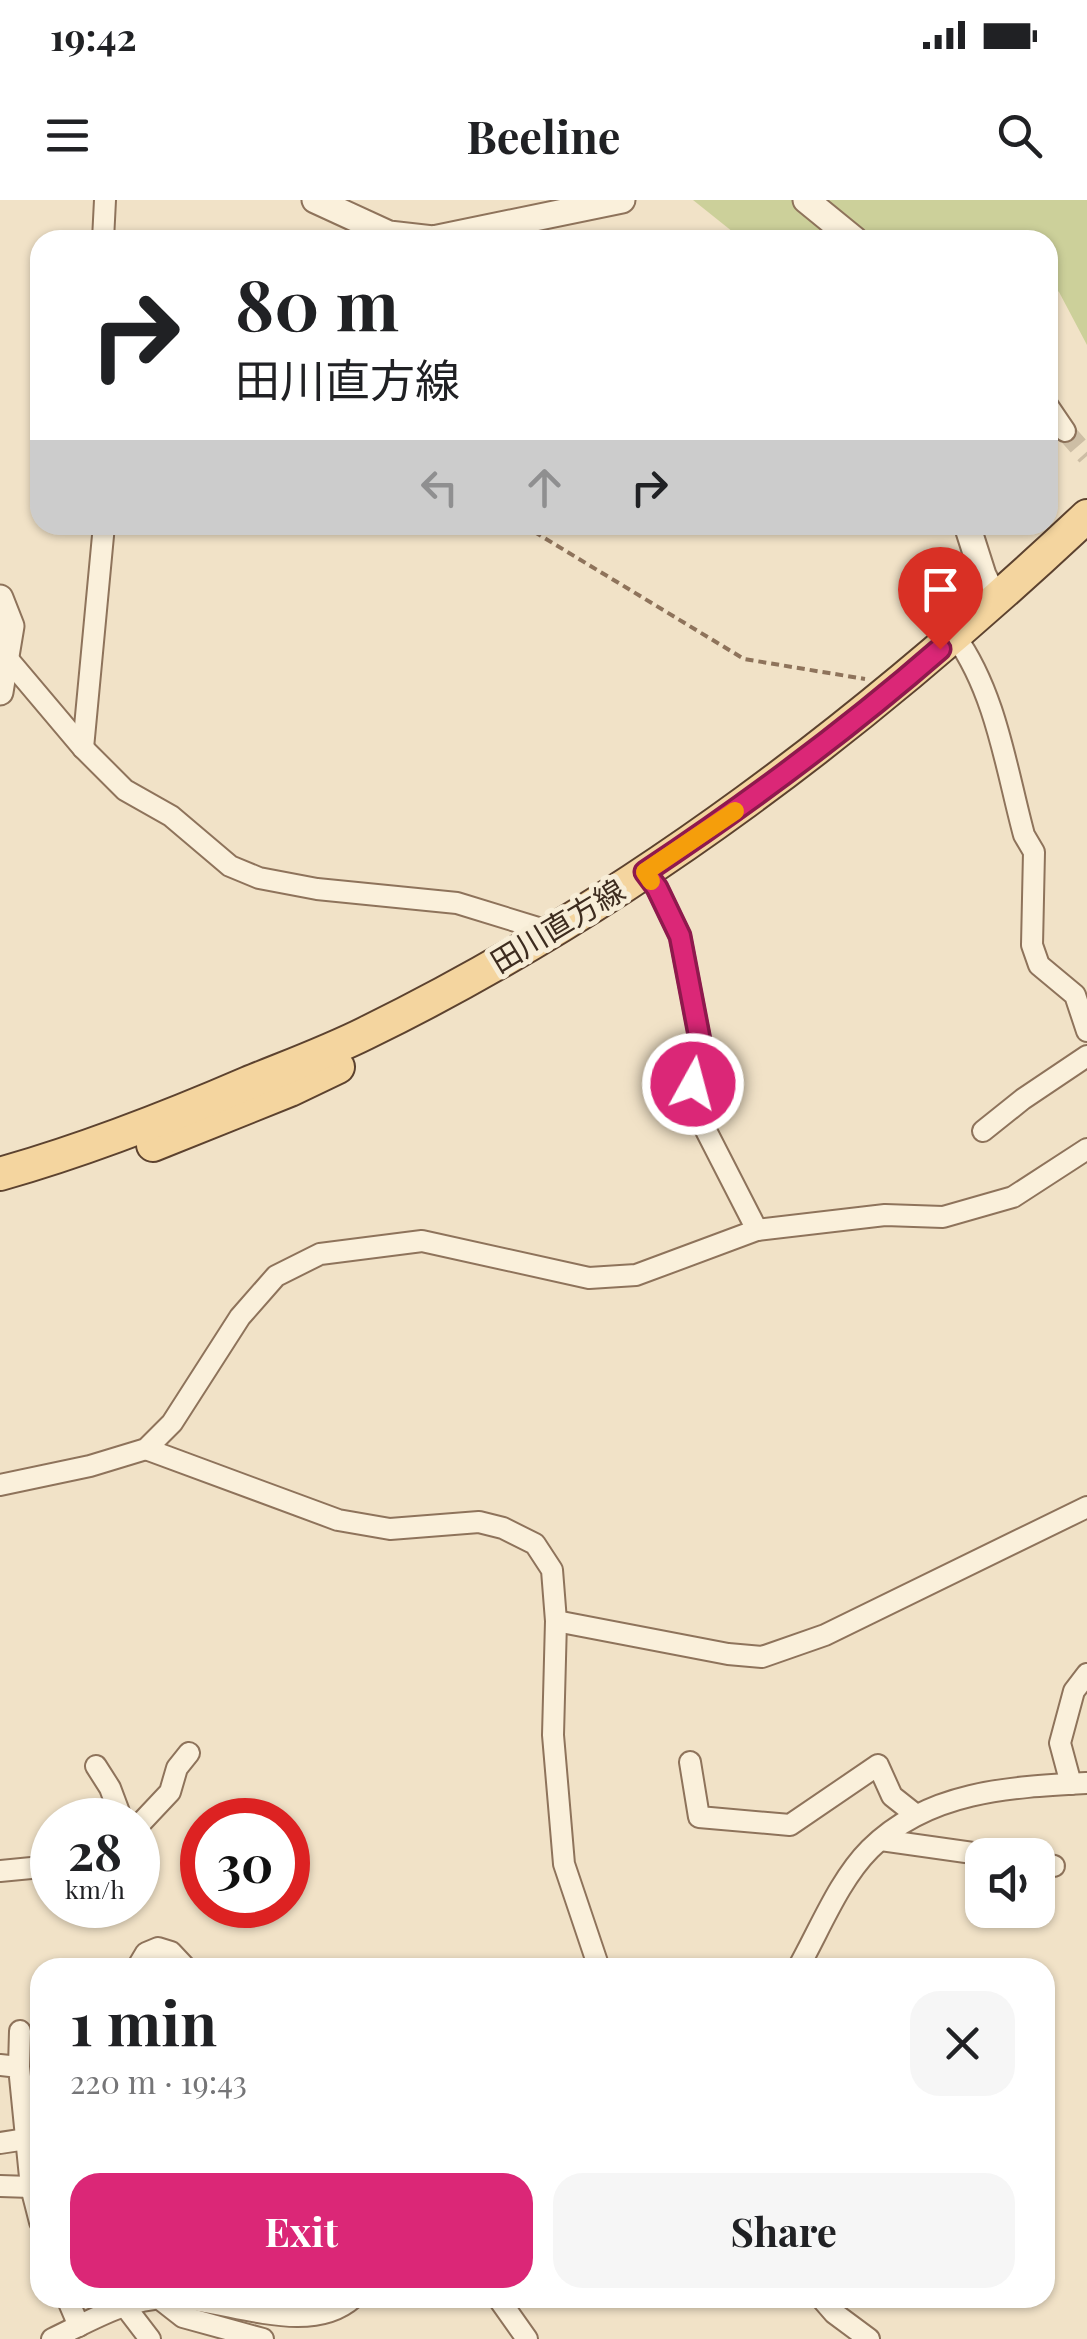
<!DOCTYPE html>
<html lang="en">
<head>
<meta charset="utf-8">
<style>
  :root { --surface:#fff; --page:#f6f6f6; --text:#202124; --muted:#757577; --accent:#db2777 }
  body { margin:0; font-family:"Playfair Display","Noto Sans JP",serif; background:var(--page); color:var(--text); height:100vh; display:flex; flex-direction:column; font-size:38px; white-space:nowrap }
  * { box-sizing:border-box; margin:0 }
  p { font-size:32px; color:var(--muted) }
  .icon { flex:none; width:55px; height:55px; fill:none; stroke:currentColor; stroke-width:2; stroke-linecap:round; stroke-linejoin:round }
  .map { position:relative; flex:1; overflow:hidden }
  .panel { position:absolute; left:30px; top:1758px; width:1025px; height:350px; display:flex; flex-direction:column; background:var(--surface); border-radius:30px; box-shadow:0 2px 8px #0004 }
  .panel>* { flex:none }
  .top-card { position:absolute; left:30px; top:30px; width:1028px; height:305px; border-radius:30px; box-shadow:0 2px 8px #0004; background:#fff; color:var(--text); overflow:hidden }
  .controls { position:absolute; left:965px; top:1638px; display:grid; gap:20px }
  .controls a { display:grid; place-items:center; width:90px; height:90px; border-radius:20px; background:var(--surface); box-shadow:0 2px 8px #0004; font-size:50px }
  .speed { position:absolute; left:30px; top:1598px; display:flex; gap:20px; font-size:50px; font-weight:700; text-align:center }
  .speed>* { display:grid; place-content:center; width:130px; height:130px; border-radius:50%; background:var(--surface); box-shadow:0 2px 8px #0004; line-height:1 }
  .speed small { font-size:25px; font-weight:400 }
  .speed .limit { border:15px solid #d22; background:#fff; color:#111 }
  .pin { position:absolute; display:grid; place-items:center; width:85px; height:85px; color:#fff; margin:-102px -42px; border-radius:50% 50% 50% 0; rotate:-45deg; box-shadow:0 0 10px #0007 }
  .pin .icon { rotate:45deg }
  .me { position:absolute; width:110px; margin:-55px; rotate:7deg; stroke-linejoin:round; filter:drop-shadow(0 0 8px #0008) }
  .turn { display:flex; align-items:center; gap:35px; height:210px; padding:0 40px; font-size:45px }
  .turn .icon { width:130px; height:130px; stroke-width:2.5 }
  .turn b { display:block; font-size:70px; line-height:85px }
  .lanes { display:flex; align-items:center; height:95px; padding:0 40px; background:#0003; justify-content:center; gap:50px; direction:ltr }
  .lanes .off { opacity:.35 }
  .round { display:grid; place-items:center; flex:none; width:105px; height:105px; border-radius:30px; background:var(--page) }
  .overview { display:flex; align-items:center; justify-content:space-between; height:170px; padding:0 40px }
  h1 { font-size:60px; font-weight:700; line-height:75px }
  .button { display:flex; gap:20px; margin-top:auto; padding:20px 40px }
  .button a { flex:1; height:115px; border-radius:30px; background:var(--accent); color:#fff; font-size:40px; font-weight:700; line-height:115px; text-align:center }
  .button a+a { background:var(--page); color:var(--text) }
  .status { display:flex; justify-content:space-between; align-items:center; height:70px; padding:0 50px; background:var(--surface); direction:ltr }
  .status svg { height:28px; fill:currentColor }
  header { display:flex; justify-content:space-between; align-items:center; height:130px; padding:0 40px; background:var(--surface); font-size:45px; font-weight:700 }
  .map>svg:first-child { display:block }
  .green { fill:#ccd09a }
  .lines { fill:none; stroke-linecap:round; stroke-linejoin:round }
  .minor-tunnel { stroke:#cdbea5; stroke-width:20; stroke-dasharray:20 10; stroke-linecap:butt }
  .minor-casing { stroke:#8e735b; stroke-width:24 }
  .tertiary-casing { stroke:#8e735b; stroke-width:29 }
  .primary-casing { stroke:#5c422f; stroke-width:36 }
  .path { stroke:#8e735b; stroke-width:4; stroke-dasharray:8 5; stroke-linecap:butt }
  .minor { stroke:#faf0db; stroke-width:20 }
  .tertiary { stroke:#faf0db; stroke-width:25 }
  .primary { stroke:#f4d59f; stroke-width:32 }
  .route-casing { stroke:#8e194d; stroke-width:25 }
  .route { stroke:#db2777; stroke-width:18 }
  .slow { stroke:#f59e0b; stroke-width:18 }
  .labels { text-anchor:middle; dominant-baseline:central; stroke-width:10; stroke-linejoin:round; paint-order:stroke }
  .street-label { font-size:30px; fill:#3d2c1f; stroke:#f7edd7 }
</style>
</head>
<body>
<div class="status"><b>19:42</b><svg viewBox="0 0 49 12"><path d="M0 12V9h3v3zM5 12V6h3v6zM10 12V3h3v9zM15 12V0h3v12zM26 1h20v11H26zM47 4h2v5h-2z"/></svg></div>
<header><svg class="icon" aria-label="menu" viewBox="0 0 24 24"><path d="M4 6h16M4 12h16M4 18h16"/></svg>Beeline<svg class="icon" aria-label="search" viewBox="0 0 24 24"><circle cx="10" cy="10" r="6"/><path d="M15 15l6 6"/></svg></header>
<div class="map">
<svg width="1087" height="2139" viewBox="0 0 1087 2139">
  <rect width="100%" height="100%" fill="#f1e2c7"/>
  <polygon class="green" points="693,0 1087,0 1087,145 1059,92 1048,82 1048,40 1000,40 978,34 954,40 743,40"/>
  <g class="lines">
    <polyline class="minor-tunnel" points="1065,231 1087,256"/>
    <defs>
      <g id="minor">
        <polyline points="103,40 105,0"/>
        <polyline points="1048,206 1065,231"/>
        <path d="M 955,436 C 996,493 1006,568 1024,635 L 1034,652 L 1032,745 L 1039,765 L 1075,795 L 1087,831"/>
        <polyline points="7,458 83,548 125,590 171,616 230,666 259,678 317,689 457,703 548,731"/>
        <polyline points="83,548 104,325"/>
        <polyline points="645,672 657,688 680,736 702,851 693,884 695,909 757,1030"/>
        <polyline points="983,931 1023,899 1087,856"/>
        <polyline points="146,1249 338,1320 390,1329 479,1322 503,1328 535,1344 552,1370 556,1421 553,1535 564,1664 599,1768"/>
        <polyline points="0,1285 90,1266 146,1249 172,1223 240,1117 276,1076 320,1054 422,1041 589,1078 636,1075 757,1030 885,1015 943,1017 1013,997 1087,949"/>
        <polyline points="556,1421 728,1454 762,1457 825,1435 1087,1307"/>
        <polyline points="690,1562 699,1617 790,1625 878,1565 892,1596 916,1615"/>
        <polyline points="96,1566 110,1588 122,1620"/>
        <polyline points="1071,1584 1060,1543 1074,1491 1087,1474"/>
        <polyline points="138,1626 170,1592 177,1568 189,1553"/>
        <polyline points="881,1640 987,1655"/>
        <polyline points="1038,1662 1054,1666"/>
        <polyline points="0,1671 52,1666"/>
        <polyline points="137,1768 146,1753 158,1748 171,1752 186,1768"/>
        <path d="M 798,1768 C 820,1729 839,1680 870,1649 C 928,1591 1010,1587 1087,1583"/>
        <polyline points="0,1865 19,1867 31,1987 40,2022"/>
        <polyline points="19,1867 20,1831"/>
        <polyline points="0,1943 26,1939"/>
        <polyline points="0,1986 31,1987"/>
        <polyline points="67,2098 79,2126"/>
        <polyline points="498,2098 527,2139"/>
        <polyline points="821,2098 834,2113 869,2139"/>
        <polyline points="160,2099 183,2117 263,2139"/>
        <polyline points="124,2105 150,2139"/>
        <path d="M 52,2139 C 90,2121 125,2099 167,2098 C 224,2097 307,2139 353,2098"/>
      </g>
      <g id="tertiary">
        <polyline points="315,0 389,34 433,39 622,0"/>
        <polyline points="806,0 855,40"/>
        <polyline points="967,325 983,375 996,401"/>
        <polyline points="0,398 11,426 0,492"/>
      </g>
      <g id="primary">
        <polyline points="153,945 290,890 338,867"/>
        <path d="M 0,974 C 85,950 167,918 248,883 C 287,867 328,852 366,833 C 634,702 871,519 1087,316"/>
      </g>
    </defs>
    <use href="#minor" class="minor-casing"/>
    <use href="#tertiary" class="tertiary-casing"/>
    <use href="#primary" class="primary-casing"/>
    <polyline class="path" points="523,325 744,459 865,479"/>
    <use href="#minor" class="minor"/>
    <use href="#tertiary" class="tertiary"/>
    <use href="#primary" class="primary"/>
  </g>
  <g class="lines">
    <defs>
      <path id="route" d="M 693,884 L 702,851 L 680,736 L 657,688 L 645,672 C 747,604 847,530 940,449"/>
    </defs>
    <use href="#route" class="route-casing"/>
    <use href="#route" class="route"/>
    <polyline class="slow" points="651,681 645,672 735,611"/>
  </g>
  <g class="labels">
    <g class="street-label">
      <text transform="translate(557 725) rotate(-31)">田川直方線</text>
    </g>
  </g>
</svg>
<div class="controls">
<a><svg class="icon" aria-label="sound" viewBox="0 0 24 24"><path d="M4 9h4l5-4v14l-5-4H4zM17 9q2 3 0 6"/></svg></a>
</div>
<div class="speed"><div>28<small>km/h</small></div><div class="limit">30</div></div>
<div class="pin" style="left:940px;top:449px;background:#d93025"><svg class="icon" aria-label="arrive" viewBox="0 0 24 24"><path d="M6 21V4h12l-3 4 3 4H6"/></svg></div>
<svg class="me" style="left:693px;top:884px" viewBox="-20 -20 40 40"><circle r="17" fill="#db2777" stroke="#fff" stroke-width="3"/><path d="M0-11L8 9 0 5-8 9z" fill="#fff"/></svg>
<div class="top-card">
<div class="turn"><svg class="icon" aria-label="right" viewBox="0 0 24 24"><path d="M7 20v-9h11M14 6l5 5-5 5"/></svg><div><b>80 m</b>田川直方線</div></div>
<div class="lanes"><svg class="icon off" aria-label="left" viewBox="0 0 24 24"><path d="M17 20v-9H6M10 6l-5 5 5 5"/></svg><svg class="icon off" aria-label="ahead" viewBox="0 0 24 24"><path d="M12 20V5M6 11l6-6 6 6"/></svg><svg class="icon" aria-label="right" viewBox="0 0 24 24"><path d="M7 20v-9h11M14 6l5 5-5 5"/></svg></div>
</div>
<section class="panel">
<div class="overview"><div><h1>1 min</h1><p>220 m · 19:43</p></div><a class="round"><svg class="icon" aria-label="close" viewBox="0 0 24 24"><path d="M6 6l12 12M18 6L6 18"/></svg></a></div>
<div class="button"><a>Exit</a><a>Share</a></div>
</section>
</div>
</body>
</html>
